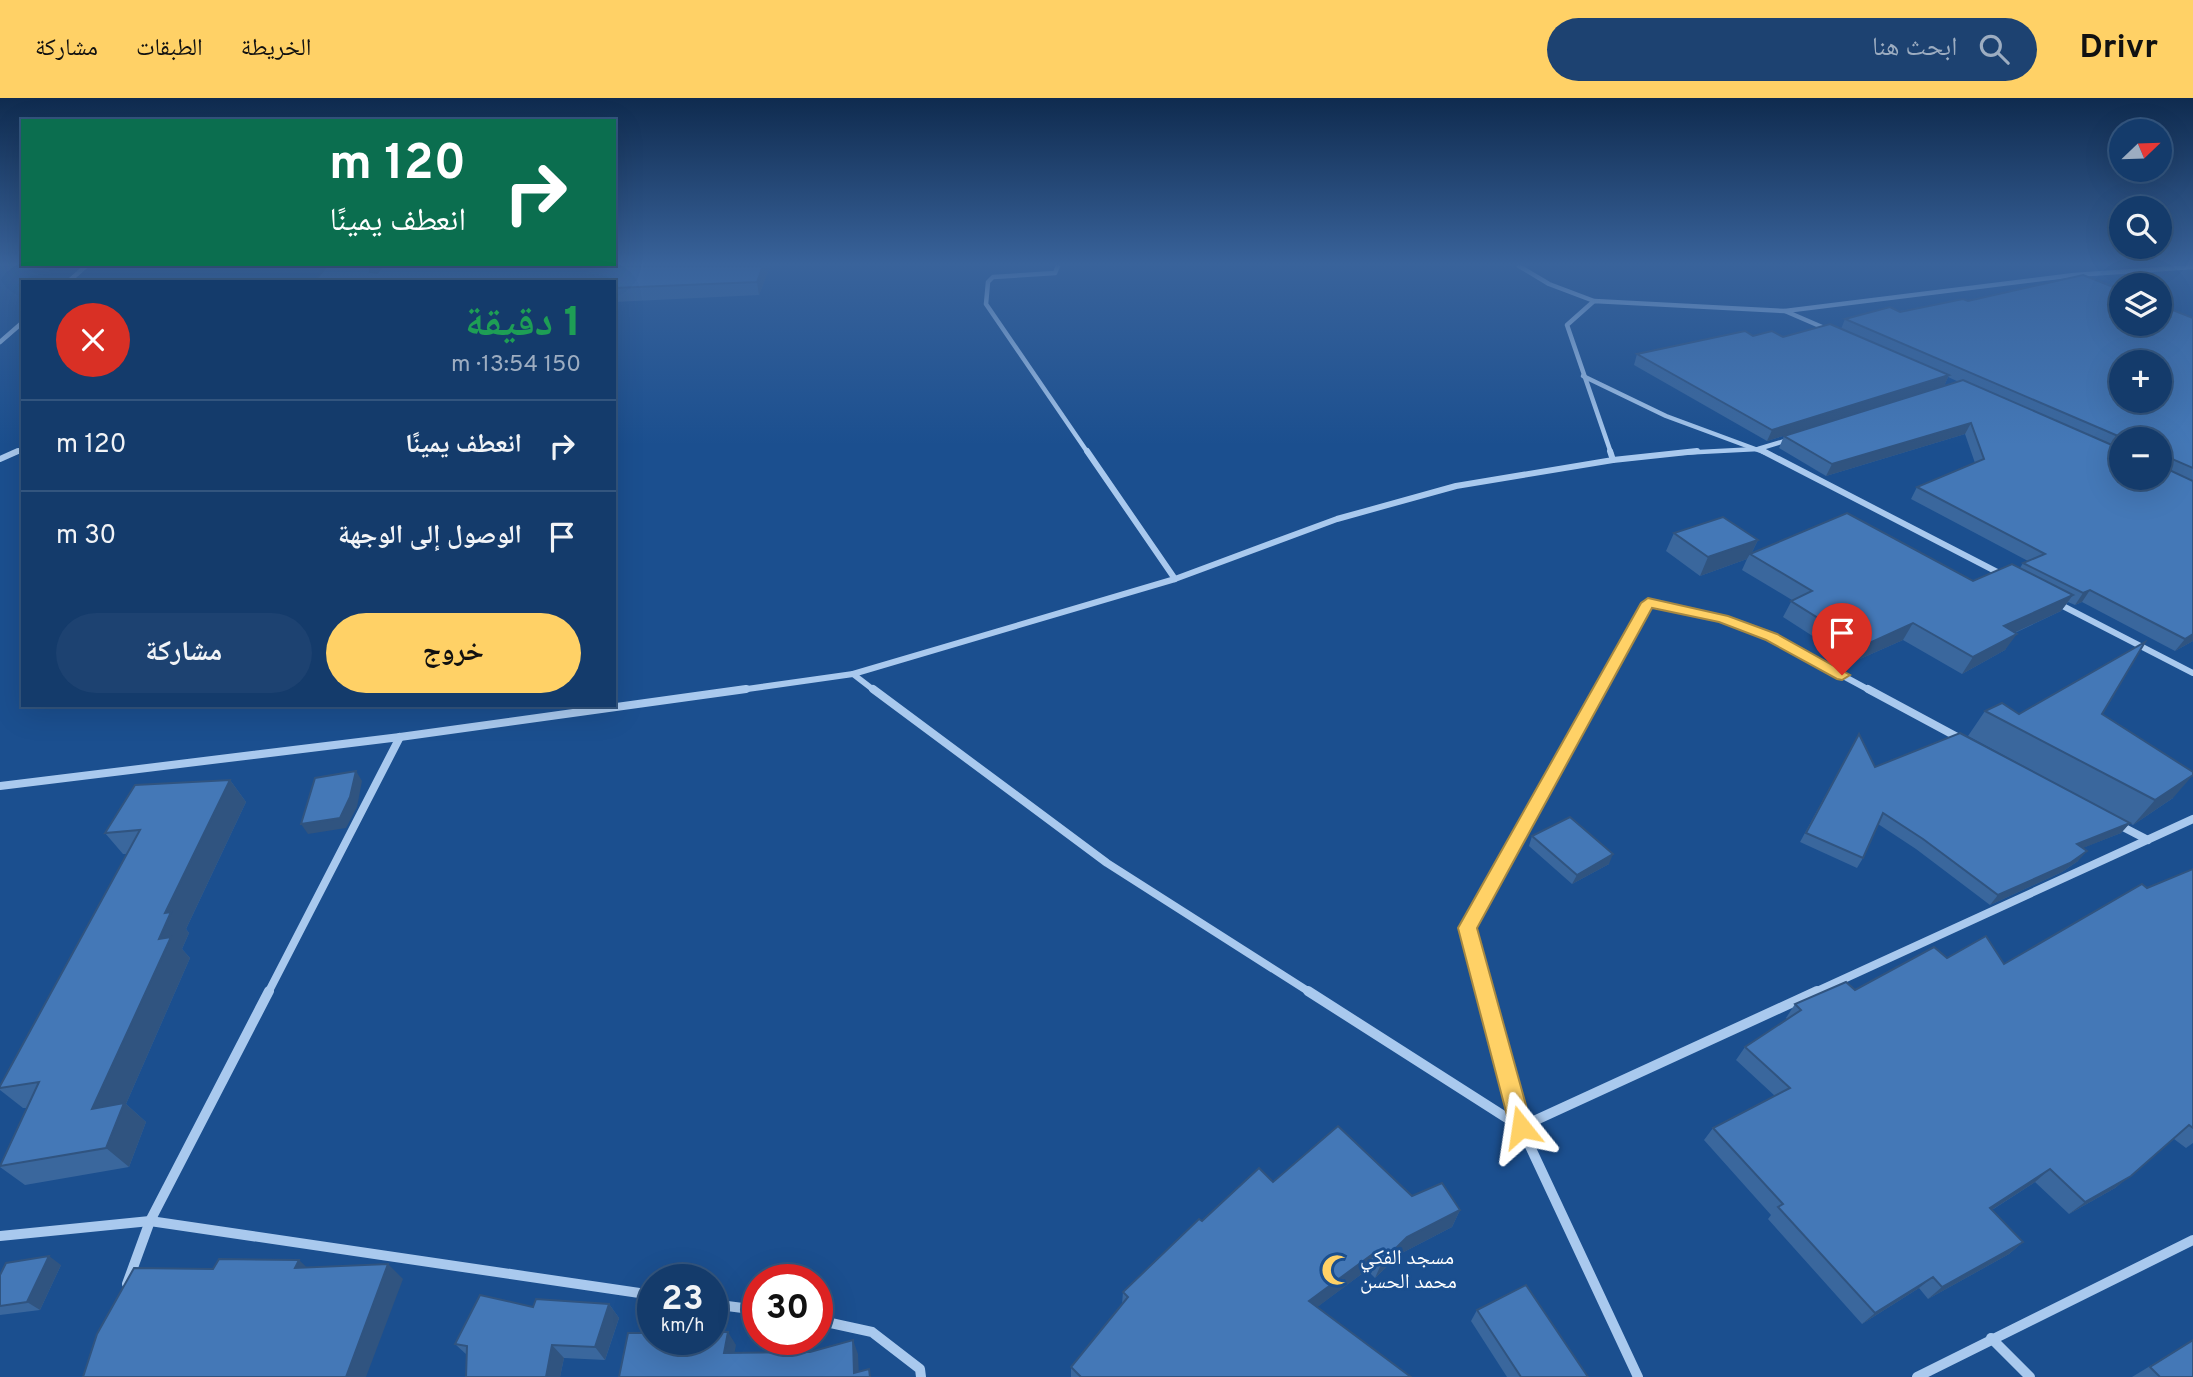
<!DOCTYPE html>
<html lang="ar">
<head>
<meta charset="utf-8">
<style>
  :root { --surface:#143b6b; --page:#1d4271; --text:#f1f3f6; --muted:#9dadc1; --line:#33557e; --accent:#ffd166 }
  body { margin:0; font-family:Overpass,"Noto Naskh Arabic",sans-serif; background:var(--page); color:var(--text); direction:rtl; height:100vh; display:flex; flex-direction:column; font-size:26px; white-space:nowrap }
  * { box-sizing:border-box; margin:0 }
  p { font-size:23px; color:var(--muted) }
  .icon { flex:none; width:38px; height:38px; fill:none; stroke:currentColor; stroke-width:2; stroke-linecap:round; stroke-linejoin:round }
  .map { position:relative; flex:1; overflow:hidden; direction:ltr }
  .panel { position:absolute; left:21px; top:182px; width:595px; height:427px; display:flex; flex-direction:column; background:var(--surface); border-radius:0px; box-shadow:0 7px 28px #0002,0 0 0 2px var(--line); direction:rtl }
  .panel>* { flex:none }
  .hud { position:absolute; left:21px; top:21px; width:595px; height:147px; border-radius:0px; box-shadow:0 7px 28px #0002,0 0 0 2px var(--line); direction:rtl; background:#0b6e4f; color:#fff; overflow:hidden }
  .needle { width:46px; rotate:67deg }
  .fabs { position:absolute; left:2109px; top:21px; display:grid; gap:14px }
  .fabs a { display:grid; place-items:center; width:63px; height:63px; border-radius:50%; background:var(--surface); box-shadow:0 7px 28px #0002,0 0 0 2px var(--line); font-size:35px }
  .speed { position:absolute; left:637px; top:1166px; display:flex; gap:14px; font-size:35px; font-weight:700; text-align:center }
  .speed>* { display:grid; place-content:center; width:91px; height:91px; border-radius:50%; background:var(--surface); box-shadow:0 7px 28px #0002,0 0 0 2px var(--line); line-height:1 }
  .speed small { font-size:18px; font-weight:400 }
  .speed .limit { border:10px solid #d22; background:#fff; color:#111 }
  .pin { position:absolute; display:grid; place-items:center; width:60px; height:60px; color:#fff; margin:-72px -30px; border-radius:50% 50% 50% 0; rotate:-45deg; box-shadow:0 0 7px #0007 }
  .pin .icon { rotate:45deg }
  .me { position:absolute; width:77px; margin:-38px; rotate:345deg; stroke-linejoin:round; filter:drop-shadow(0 0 5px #0008) }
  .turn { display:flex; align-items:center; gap:24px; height:147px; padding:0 35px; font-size:32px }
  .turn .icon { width:91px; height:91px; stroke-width:2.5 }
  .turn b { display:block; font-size:49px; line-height:60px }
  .round { display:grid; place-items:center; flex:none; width:74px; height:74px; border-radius:37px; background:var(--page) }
  .head { display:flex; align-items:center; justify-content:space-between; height:119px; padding:0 35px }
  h1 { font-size:42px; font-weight:800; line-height:52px; color:#1e9e55 }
  .primary-button { display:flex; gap:14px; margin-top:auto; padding:14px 35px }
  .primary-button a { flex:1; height:80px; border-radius:42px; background:var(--accent); color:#111; font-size:28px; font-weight:800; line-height:80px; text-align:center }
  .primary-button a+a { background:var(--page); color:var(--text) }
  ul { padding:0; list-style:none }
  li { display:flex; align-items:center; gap:21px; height:91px; padding:0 35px; border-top:2px solid var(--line) }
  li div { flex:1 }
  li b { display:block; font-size:26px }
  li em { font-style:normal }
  header { display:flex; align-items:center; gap:42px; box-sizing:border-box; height:98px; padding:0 35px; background:var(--accent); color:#111 }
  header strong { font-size:33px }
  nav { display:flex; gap:38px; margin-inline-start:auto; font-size:24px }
  .search { width:490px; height:63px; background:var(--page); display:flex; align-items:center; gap:18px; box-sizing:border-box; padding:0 24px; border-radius:38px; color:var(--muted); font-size:26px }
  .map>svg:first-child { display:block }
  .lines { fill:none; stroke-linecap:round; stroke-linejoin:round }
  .minor-far3 { stroke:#a9c9ee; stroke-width:4.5 }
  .minor-far2 { stroke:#a9c9ee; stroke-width:6 }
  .minor-far1 { stroke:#a9c9ee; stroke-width:8 }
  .minor { stroke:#a9c9ee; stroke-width:10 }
  .wall { fill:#3a679d; fill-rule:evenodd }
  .shaded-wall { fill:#305480 }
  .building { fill:#4478b7; stroke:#305480; stroke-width:2; fill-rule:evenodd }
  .route { fill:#ffd166; stroke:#a68842; stroke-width:2 }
  .labels { text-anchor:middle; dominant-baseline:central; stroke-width:6; stroke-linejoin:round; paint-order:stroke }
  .near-poi-label { font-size:21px; fill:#fff; stroke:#1b4f8f; text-anchor:start }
</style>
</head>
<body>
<header>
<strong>Drivr</strong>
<div class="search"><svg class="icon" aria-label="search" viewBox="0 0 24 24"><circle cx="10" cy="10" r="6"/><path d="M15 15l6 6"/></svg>ابحث هنا</div>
<nav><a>الخريطة</a><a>الطبقات</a><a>مشاركة</a></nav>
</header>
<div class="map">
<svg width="2193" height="1279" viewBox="0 0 2193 1279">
  <rect width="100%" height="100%" fill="#1b4f8f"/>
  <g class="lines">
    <g class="minor-far3">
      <polyline points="1058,168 1055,175 993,179 988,184 986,206 1088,355"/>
      <polyline points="1519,168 1549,186 1594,203"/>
      <polyline points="68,184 86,168"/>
      <polyline points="1785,213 1829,232"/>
      <polyline points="0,244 23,224"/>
      <polyline points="1583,278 1666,318 1766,355"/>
      <polyline points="14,355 23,351"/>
      <polyline points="1611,355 1567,227 1594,203 1785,213 2074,177 2193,169"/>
      <polyline points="1680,355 1758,351 1788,342"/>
    </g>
    <g class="minor-far2">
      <polyline points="1087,353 1175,481"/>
      <polyline points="1763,353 2003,477"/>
      <polyline points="0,361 18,353"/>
      <polyline points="1613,362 1697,353"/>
      <polyline points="2057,505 2193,575"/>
      <polyline points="853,576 1175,481 1337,421 1456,388 1613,362 1610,353"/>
      <polyline points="733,593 853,576 875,593"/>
      <polyline points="1599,593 1648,505 1723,521 1771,539 1871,593"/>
    </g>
    <g class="minor-far1">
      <polyline points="873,591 1107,765 1311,895"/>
      <polyline points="1868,591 1961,641"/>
      <polyline points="0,688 400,639 746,591"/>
      <polyline points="2119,727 2148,742"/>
      <polyline points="268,895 400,639"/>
      <polyline points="1485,895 1467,830 1600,591"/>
      <polyline points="1813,895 2193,721"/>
    </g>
    <g class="minor">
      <polyline points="1308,893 1521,1029 1638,1279"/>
      <polyline points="1484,893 1521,1029 1817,893"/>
      <polyline points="0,1138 150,1123 653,1197"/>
      <polyline points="127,1186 150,1123 269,893"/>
      <polyline points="712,1206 758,1212"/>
      <polyline points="817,1222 872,1234 920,1271 921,1279"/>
      <polyline points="1991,1240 2030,1279"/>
      <polyline points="1917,1279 2193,1142"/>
    </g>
  </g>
  <g class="wall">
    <polygon points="770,168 759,197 614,204 614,184"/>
    <path d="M 1968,203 L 2193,220 L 2193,543 L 2175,553 L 2082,504 L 2075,507 L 2068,504 L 2061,513 L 2015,535 L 2005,552 L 1962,576 L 1903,542 L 1853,564 L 1783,519 L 1792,502 L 1742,472 L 1747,461 L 1700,478 L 1666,453 L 1674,435 L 1758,442 L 1752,454 L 1973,483 L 2020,470 L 2023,465 L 2028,463 L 1911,401 L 1917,389 L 1975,365 L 1965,336 L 1826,378 L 1779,350 L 1784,338 L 1959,284 L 1948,279 L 1944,288 L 1767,343 L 1634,267 L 1637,256 L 1753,238 L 1783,239 L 1841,231 L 1845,221 ZM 2121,341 L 2160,341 L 2121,380 Z"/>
    <polygon points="1985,613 2019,616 2102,616 2173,700 2133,727 1968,638"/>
    <polygon points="1859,636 1875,669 2130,725 2121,735 2082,750 2078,763 2062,774 1990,807 1916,751 1878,726 1863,760 1857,770 1800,744"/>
    <polygon points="230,682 246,704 186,831 189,835 182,851 190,860 126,1006 146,1024 129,1069 25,1087 0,1069 27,1010 23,1010 0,992 0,988 127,756 123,756 105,735"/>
    <polygon points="1532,738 1609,766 1572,786 1529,748"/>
    <polygon points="2193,771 2193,1045 2186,1050 2174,1041 2115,1090 2069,1116 2035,1084 1992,1112 2023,1144 2009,1156 1928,1201 1919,1190 1862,1226 1768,1121 1771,1117 1704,1042 1713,1030 1775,998 1736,962 1745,949 1787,921 1786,920 1795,906 1855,892 1947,860 2004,866 2147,790"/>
    <polygon points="1273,1084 1412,1098 1460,1112 1452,1129 1400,1156 1375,1180 1367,1172 1317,1209 1411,1279 1071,1279 1071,1269 1122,1206 1123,1194 1202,1123"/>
    <polygon points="61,1167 40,1212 0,1217 0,1177"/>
    <polygon points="609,1206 619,1220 605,1262 564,1260 560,1279 466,1279 467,1257 455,1246 533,1209"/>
    <polygon points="1477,1212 1588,1279 1507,1279 1471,1223"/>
    <polygon points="2193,1242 2193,1279 2132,1279"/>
  </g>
  <g class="shaded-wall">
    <polygon points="370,168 386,168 375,184 370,174"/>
    <polygon points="763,168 770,168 759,197 757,184"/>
    <polygon points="1949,277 1944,288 1767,343 1772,332"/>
    <polygon points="1971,325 1965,336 1826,378 1832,366"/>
    <polygon points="2170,360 2162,372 2163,363"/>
    <polygon points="1758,442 1751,456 1750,456 1747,461 1700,478 1708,459"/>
    <polygon points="2090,492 2082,504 2075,507 2083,495"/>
    <polygon points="2073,497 2061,513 1992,545 2004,528"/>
    <polygon points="1913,525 1903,542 1853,564 1863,548"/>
    <polygon points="2017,536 2005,552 1962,576 1973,559"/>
    <polygon points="2193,536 2193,543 2175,553 2185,541"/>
    <polygon points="356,673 362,683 357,709 346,730 308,736 301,726"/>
    <polygon points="2193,677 2173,700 2133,727 2155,702"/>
    <polygon points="230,682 246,704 186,831 189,835 182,851 190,860 126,1006 146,1024 129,1069 106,1050 92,1011 159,841 165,815"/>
    <polygon points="2130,725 2121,735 2068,756 2077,746"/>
    <polygon points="2087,753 2078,763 2062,774 1990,807 1998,797"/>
    <polygon points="1613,756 1609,766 1572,786 1577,777"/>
    <polygon points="2050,1071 2035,1084 1976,1122 1990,1110"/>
    <polygon points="2131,1078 2115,1090 2069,1116 2085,1104"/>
    <polygon points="1460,1112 1452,1129 1400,1156 1375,1180 1382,1164 1407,1139"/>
    <polygon points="2023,1144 2009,1156 1928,1201 1942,1189"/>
    <polygon points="1374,1155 1367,1172 1304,1219 1309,1203"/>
    <polygon points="49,1158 61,1167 40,1212 27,1204"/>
    <polygon points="299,1162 315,1177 295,1170"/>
    <polygon points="388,1166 403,1181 366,1279 346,1279"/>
    <polygon points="1933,1179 1919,1190 1862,1226 1875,1215"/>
    <polygon points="609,1206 619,1220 605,1262 595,1249"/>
    <polygon points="728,1234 736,1247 732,1268 724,1255"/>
    <polygon points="853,1242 858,1256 859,1279 854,1275"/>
    <polygon points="552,1247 564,1260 560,1279 546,1279"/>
  </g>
  <g class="building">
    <polygon points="327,168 370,168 370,174 377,175 383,168 763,168 757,184 614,190 614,184 314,184"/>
    <path d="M 2083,177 L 2121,192 L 2121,226 L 2160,226 L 2160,207 L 2193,220 L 2193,370 L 2170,360 L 2163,363 L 2165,370 L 2193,383 L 2193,536 L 2185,541 L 2090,492 L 2083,495 L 2023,465 L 2045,456 L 1917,389 L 1984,361 L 1971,325 L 1832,366 L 1784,338 L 1963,282 L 2121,351 L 2121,380 L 2160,380 L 2160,341 L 2125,341 L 1845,221 L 1890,209 L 1900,214 L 1963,201 L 1968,203 ZM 2121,264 L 2160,264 L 2160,303 L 2121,303 Z"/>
    <polygon points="1830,226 1949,277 1772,332 1637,256 1745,233 1753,238 1772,233 1783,239"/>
    <polygon points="1847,415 1973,483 2012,466 2073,497 2004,528 2017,536 1973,559 1913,525 1863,548 1791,503 1812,493 1750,456"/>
    <polygon points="1723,419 1758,442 1708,459 1674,435"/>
    <polygon points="2145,544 2102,616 2193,674 2193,677 2155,702 1985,613 2002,605 2019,616"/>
    <polygon points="1960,635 2130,725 2077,746 2087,753 2070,765 1998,797 1923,741 1883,715 1863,760 1806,735 1859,636 1875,669"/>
    <polygon points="356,673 350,699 340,720 301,726 315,680"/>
    <polygon points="230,682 165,815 171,814 159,841 171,839 92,1011 124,1005 106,1050 0,1068 39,984 0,990 0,988 140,732 105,735 135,687"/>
    <polygon points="1570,719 1613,756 1577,777 1532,738"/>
    <polygon points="2193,771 2193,1030 2189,1027 2131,1078 2085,1104 2050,1071 1990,1110 2023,1144 1942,1189 1933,1179 1875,1215 1778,1109 1783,1106 1713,1030 1790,990 1745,949 1801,912 1795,906 1846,884 1855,892 1934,849 1947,860 1986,838 2004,866 2142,786 2147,790"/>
    <polygon points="1338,1028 1412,1098 1442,1085 1460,1112 1407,1139 1382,1164 1374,1155 1309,1203 1411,1279 1081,1279 1071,1269 1128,1199 1123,1194 1199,1121 1202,1123 1259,1070 1273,1084"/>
    <polygon points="49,1158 27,1204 0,1208 0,1177 6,1165"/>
    <polygon points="219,1161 299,1162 295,1170 388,1166 346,1279 83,1279 97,1236 134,1170 213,1171"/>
    <polygon points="1526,1187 1588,1279 1521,1279 1477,1212"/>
    <polygon points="480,1197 533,1209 536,1201 609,1206 595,1249 552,1247 546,1279 466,1279 467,1248 455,1246"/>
    <polygon points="712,1234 728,1234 724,1255 810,1254 853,1242 854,1275 869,1271 870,1279 619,1279 628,1235 653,1235 653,1241 712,1241"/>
    <polygon points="2193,1242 2193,1279 2160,1279 2150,1269"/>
  </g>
  <linearGradient id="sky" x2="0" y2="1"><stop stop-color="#0f2b4f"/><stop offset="0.48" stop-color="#39639b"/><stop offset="1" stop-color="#39639b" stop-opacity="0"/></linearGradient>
  <rect width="2193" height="347" fill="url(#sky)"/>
  <polygon class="route" points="1648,500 1728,518 1777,536 1850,577 1842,582 1837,581 1766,542 1719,524 1652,510 1477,830 1532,1029 1528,1036 1521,1039 1513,1036 1510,1029 1458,830 1641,505"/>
  <defs>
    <symbol id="mosque-bare" viewBox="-9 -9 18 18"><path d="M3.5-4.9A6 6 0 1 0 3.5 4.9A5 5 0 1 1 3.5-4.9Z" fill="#ffd166" stroke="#1b4f8f" stroke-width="2.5" paint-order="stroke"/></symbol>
  </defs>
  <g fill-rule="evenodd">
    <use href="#mosque-bare" x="1315" y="1150" width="44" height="44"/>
  </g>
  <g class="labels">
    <g class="near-poi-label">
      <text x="1360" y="1160">مسجد الفكي<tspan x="1360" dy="24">محمد الحسن</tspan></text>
    </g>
  </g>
</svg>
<div class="fabs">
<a><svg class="needle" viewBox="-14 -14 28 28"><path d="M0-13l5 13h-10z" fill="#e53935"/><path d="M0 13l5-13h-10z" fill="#9dadc1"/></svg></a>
<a><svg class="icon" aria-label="search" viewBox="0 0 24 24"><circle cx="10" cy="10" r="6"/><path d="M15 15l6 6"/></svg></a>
<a><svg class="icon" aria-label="layers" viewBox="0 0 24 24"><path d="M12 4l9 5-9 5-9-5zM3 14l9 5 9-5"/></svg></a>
<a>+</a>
<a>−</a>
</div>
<div class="speed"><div>23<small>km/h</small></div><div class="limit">30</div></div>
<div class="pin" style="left:1842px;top:577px;background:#d93025"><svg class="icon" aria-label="arrive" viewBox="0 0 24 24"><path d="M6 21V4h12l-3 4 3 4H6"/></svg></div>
<svg class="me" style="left:1521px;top:1029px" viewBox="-20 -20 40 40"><path d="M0-17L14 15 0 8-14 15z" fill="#ffd166" stroke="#fff" stroke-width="4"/></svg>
<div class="hud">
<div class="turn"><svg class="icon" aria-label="right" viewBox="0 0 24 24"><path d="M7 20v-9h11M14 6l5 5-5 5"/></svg><div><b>120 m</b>انعطف يمينًا</div></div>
</div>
<section class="panel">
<div class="head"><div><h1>1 دقيقة</h1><p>150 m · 13:54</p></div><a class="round" style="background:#d93025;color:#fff"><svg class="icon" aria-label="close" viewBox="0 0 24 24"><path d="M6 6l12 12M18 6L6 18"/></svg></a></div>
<ul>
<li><svg class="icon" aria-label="right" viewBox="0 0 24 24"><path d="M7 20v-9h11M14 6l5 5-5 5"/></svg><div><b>انعطف يمينًا</b></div><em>120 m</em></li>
<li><svg class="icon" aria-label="arrive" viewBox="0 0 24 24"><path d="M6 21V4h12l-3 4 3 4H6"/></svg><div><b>الوصول إلى الوجهة</b></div><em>30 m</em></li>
</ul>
<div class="primary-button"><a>خروج</a><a>مشاركة</a></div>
</section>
</div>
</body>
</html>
